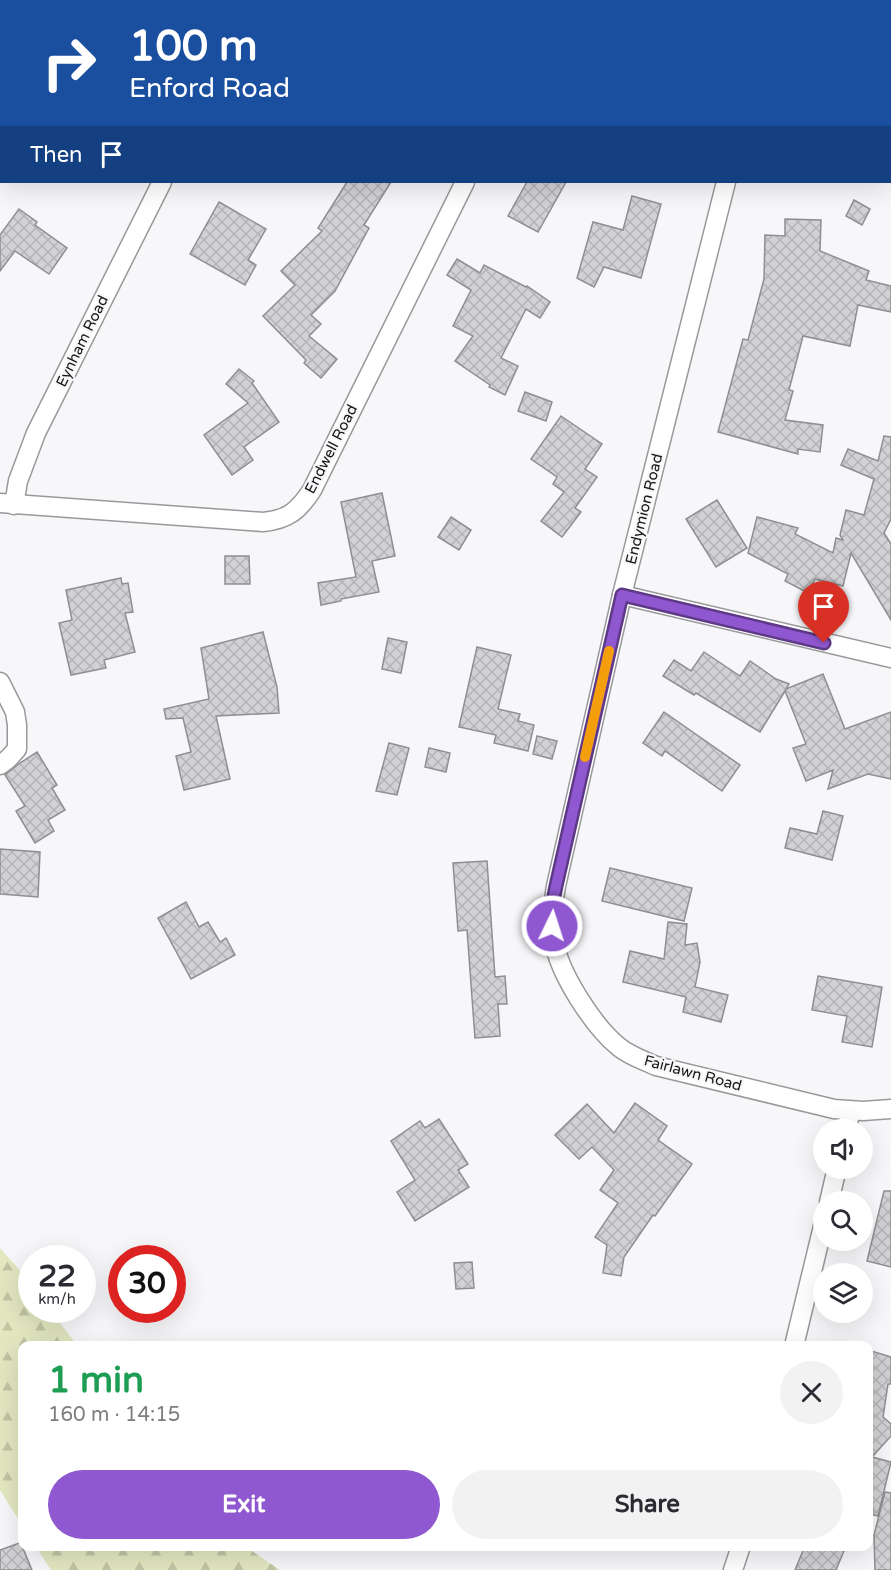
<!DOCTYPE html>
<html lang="en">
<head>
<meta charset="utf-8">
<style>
  :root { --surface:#fff; --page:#f2f2f3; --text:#2b2b33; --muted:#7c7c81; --accent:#9058d0 }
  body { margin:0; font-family:"Varela Round",sans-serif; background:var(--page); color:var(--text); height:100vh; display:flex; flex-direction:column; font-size:22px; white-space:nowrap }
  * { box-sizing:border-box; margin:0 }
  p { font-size:20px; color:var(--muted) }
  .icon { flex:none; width:33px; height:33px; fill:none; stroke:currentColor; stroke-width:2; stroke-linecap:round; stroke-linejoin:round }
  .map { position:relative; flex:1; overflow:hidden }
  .panel { position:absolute; left:18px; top:1341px; width:855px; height:210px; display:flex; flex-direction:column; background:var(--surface); border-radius:12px; box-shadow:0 6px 24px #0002 }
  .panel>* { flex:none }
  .top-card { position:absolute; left:0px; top:0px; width:891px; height:183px; box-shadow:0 6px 24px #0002; background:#1a4fa0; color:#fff; overflow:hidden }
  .buttons { position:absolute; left:813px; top:1119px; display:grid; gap:12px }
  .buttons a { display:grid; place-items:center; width:60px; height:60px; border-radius:50%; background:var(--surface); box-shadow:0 6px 24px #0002; font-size:30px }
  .speed { position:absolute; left:18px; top:1245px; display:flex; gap:12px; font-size:30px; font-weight:700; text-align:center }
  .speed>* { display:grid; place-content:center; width:78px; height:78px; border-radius:50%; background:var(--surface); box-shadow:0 6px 24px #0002; line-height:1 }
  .speed small { font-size:15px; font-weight:400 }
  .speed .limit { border:9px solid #d22; background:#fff; color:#111 }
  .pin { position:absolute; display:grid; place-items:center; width:51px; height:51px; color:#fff; margin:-62px -26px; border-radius:50% 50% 50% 0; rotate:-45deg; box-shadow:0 0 6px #0007 }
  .pin .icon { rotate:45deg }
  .me { position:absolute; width:66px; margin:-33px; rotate:4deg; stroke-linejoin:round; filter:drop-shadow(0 0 4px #0008) }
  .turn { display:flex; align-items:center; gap:21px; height:126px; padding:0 30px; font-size:27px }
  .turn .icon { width:78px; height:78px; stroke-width:2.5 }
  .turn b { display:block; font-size:42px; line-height:51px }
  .then { display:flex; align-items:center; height:57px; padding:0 30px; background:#0003; gap:12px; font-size:22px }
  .round { display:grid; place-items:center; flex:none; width:63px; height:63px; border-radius:32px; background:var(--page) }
  .summary { display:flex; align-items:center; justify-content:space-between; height:102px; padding:0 30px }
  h1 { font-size:36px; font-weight:700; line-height:45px; color:#1e9e55 }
  .action { display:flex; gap:12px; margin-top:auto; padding:12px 30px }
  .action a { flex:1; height:69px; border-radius:36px; background:var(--accent); color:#fff; font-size:24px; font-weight:700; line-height:69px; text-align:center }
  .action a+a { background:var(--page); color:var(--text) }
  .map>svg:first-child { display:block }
  .forest { fill:url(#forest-firs) }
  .building { fill:url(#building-cross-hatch); stroke:#8f8f91; stroke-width:1.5 }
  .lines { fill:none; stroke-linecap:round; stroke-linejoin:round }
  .street-casing { stroke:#99999b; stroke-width:21 }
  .street { stroke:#fff; stroke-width:18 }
  .route-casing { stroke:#5e3987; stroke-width:15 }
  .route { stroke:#9058d0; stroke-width:10 }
  .slow { stroke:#f59e0b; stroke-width:10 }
  .labels { text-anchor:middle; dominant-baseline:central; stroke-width:4.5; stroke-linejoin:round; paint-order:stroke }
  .street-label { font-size:15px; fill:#161617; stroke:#f7f7fa }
</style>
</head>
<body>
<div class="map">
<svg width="891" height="1570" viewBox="0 0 891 1570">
  <defs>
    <pattern id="forest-firs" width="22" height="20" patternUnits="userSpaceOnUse" patternTransform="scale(1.5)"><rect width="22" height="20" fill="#e2e7c0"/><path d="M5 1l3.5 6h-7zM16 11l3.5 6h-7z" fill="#c1c5a4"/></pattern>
    <pattern id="building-cross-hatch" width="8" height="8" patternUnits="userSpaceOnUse" patternTransform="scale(1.5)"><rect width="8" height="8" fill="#d2d2d5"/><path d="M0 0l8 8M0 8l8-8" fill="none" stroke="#b4b4b6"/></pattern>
  </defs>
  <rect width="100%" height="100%" fill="#f7f7fa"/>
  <g class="forest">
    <polygon points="0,1248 31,1283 32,1310 50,1310 77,1345 22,1346 22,1525 0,1490"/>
    <polygon points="36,1547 246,1547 280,1570 51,1570"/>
  </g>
  <g class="building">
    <polygon points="347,182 391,182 364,225 369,228 335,291 311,315 321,324 309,336 337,359 321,378 304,363 306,360 263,316 295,285 281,271 322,231 318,228"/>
    <polygon points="527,182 566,182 538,232 508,216"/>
    <polygon points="632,196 661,204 641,278 604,267 594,287 577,278 593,222 623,230"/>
    <polygon points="854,200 870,209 862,225 846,216"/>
    <polygon points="219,202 266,229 248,260 256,265 245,285 190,254"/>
    <polygon points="19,209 37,222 35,225 67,248 49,274 15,251 0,271 0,235"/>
    <polygon points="785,219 821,220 820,251 869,271 866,280 891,286 891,312 858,305 850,346 803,336 789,390 793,391 785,420 823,425 820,452 798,449 798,454 718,432 743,339 748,340 764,279 765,235 785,236"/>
    <polygon points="457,259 480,273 484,265 526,287 527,286 550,302 540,318 526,309 501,358 518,366 505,395 489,387 490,385 455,361 473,336 453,326 471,290 447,275"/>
    <polygon points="239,369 254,381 252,383 279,422 244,447 253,460 232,475 204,435 248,403 226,384"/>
    <polygon points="525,392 552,402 546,421 518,411"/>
    <polygon points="561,416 602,444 585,469 597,477 575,508 581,512 562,537 541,521 564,492 553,484 557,477 531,459"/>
    <polygon points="884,436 891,437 891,519 884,533 891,544 891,620 851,553 843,586 815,579 808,593 785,581 788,574 748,553 757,517 798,528 795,534 833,553 836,538 843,540 840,535 846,510 864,515 874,479 841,465 848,449 878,461"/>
    <polygon points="382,493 395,556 372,561 379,592 341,599 341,601 321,605 318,583 356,577 341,502"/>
    <polygon points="717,500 747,548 716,567 686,519"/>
    <polygon points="451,517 471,530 459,550 438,537"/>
    <polygon points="225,556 249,556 250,584 225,584"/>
    <polygon points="121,578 122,584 128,583 133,612 125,613 135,652 104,660 106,668 71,675 59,623 72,620 66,590"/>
    <polygon points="263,632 277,687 279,713 216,716 230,779 184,790 176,756 191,752 183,718 166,719 164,709 209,699 201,648"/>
    <polygon points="388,638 407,642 401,673 382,669"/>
    <polygon points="477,647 511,655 498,709 520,714 518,721 534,725 528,751 494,743 496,735 459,727"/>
    <polygon points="704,652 740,676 750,661 776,679 789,684 786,689 823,674 845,729 891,712 891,779 868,774 828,789 833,770 806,781 793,748 806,744 785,691 760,732 696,693 694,695 663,676 674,660 691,671"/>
    <polygon points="664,712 740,765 722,791 665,751 662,756 643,743"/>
    <polygon points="537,736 557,741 552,759 533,754"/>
    <polygon points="389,743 409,748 397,795 376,791"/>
    <polygon points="429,748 450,753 446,772 425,767"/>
    <polygon points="37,752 57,785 52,788 65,810 48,820 54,831 35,843 16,811 25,806 5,775 20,763"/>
    <polygon points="823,811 843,816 832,860 785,848 790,828 817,834"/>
    <polygon points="0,849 40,852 38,897 0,894"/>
    <polygon points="487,861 495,977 505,976 507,1004 498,1004 500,1036 475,1038 467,930 458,931 453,863"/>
    <polygon points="610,868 692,888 684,921 602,901"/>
    <polygon points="186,902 199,927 208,922 220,942 226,938 235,955 191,979 158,918"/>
    <polygon points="668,922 687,924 685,945 697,943 700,962 695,987 728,995 721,1022 683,1012 686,997 623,982 630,951 664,959"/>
    <polygon points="818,976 882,987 872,1047 842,1042 847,1016 812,1010"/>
    <polygon points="635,1103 667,1126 658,1140 692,1164 655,1216 653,1215 624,1257 621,1276 603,1273 607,1245 595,1237 618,1203 600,1190 614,1170 592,1147 579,1159 555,1135 587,1104 614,1133"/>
    <polygon points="439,1119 468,1164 458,1170 469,1187 415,1221 397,1192 415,1180 391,1141 420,1121 425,1128"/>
    <polygon points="884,1191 891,1191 891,1267 867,1261"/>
    <polygon points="472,1262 474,1288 456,1289 454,1263"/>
    <polygon points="868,1350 891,1357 891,1384 888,1384 883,1417 891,1424 891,1436 872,1457 891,1462 878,1516 873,1515 870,1459 868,1461"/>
    <polygon points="885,1492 891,1493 891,1570 875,1570 874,1535"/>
    <polygon points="22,1542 22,1546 32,1570 0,1570 0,1550"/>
    <polygon points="805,1546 846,1546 836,1570 795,1570"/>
  </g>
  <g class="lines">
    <defs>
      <g id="street">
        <polyline points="659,0 660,2"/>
        <polyline points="252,2 252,0"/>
        <polyline points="555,2 556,0"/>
        <path d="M 726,182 L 622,595 L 556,886 C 553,904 551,922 554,941 C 559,973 593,1026 619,1047 C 630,1056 643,1060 656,1066 L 834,1109 L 863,1111 L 891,1109"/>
        <path d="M 0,503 L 263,522 C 288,520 299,510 312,490 L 465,182"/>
        <polyline points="14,505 18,481 36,433 162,182"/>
        <polyline points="622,595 891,658"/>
        <polyline points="0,682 15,712 17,725 17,749 8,759 0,765"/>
        <polyline points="846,1130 851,1111"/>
        <polyline points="829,1202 837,1168"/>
        <polyline points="794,1346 824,1222"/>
        <polyline points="733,1570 741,1546"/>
      </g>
    </defs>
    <use href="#street" class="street-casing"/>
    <use href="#street" class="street"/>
  </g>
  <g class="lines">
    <defs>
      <polyline id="route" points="552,926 552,906 556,886 622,595 824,643"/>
    </defs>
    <use href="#route" class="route-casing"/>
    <use href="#route" class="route"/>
    <polyline class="slow" points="585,757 609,651"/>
  </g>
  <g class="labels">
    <g class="street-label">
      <text transform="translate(82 341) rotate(-64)">Eynham Road</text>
      <text transform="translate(331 449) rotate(-63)">Endwell Road</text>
      <text transform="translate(644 509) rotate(-76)">Endymion Road</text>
      <text transform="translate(693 1073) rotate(15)">Fairlawn Road</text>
    </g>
  </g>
</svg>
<div class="buttons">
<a><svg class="icon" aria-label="sound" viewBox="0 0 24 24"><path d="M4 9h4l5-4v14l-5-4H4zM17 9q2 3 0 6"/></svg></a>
<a><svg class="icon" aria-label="search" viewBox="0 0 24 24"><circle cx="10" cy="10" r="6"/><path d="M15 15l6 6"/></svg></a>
<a><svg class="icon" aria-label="layers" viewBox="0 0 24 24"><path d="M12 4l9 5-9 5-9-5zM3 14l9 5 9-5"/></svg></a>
</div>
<div class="speed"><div>22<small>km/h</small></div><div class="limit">30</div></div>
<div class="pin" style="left:824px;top:643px;background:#d93025"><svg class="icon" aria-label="arrive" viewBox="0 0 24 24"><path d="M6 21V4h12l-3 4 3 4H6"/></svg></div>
<svg class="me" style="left:552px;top:926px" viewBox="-20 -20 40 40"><circle r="17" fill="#9058d0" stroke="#fff" stroke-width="3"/><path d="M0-11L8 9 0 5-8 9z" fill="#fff"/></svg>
<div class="top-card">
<div class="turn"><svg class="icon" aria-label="right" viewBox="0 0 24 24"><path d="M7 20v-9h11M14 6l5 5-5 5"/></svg><div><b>100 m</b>Enford Road</div></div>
<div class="then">Then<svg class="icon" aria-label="arrive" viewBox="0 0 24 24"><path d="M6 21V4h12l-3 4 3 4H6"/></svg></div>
</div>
<section class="panel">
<div class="summary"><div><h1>1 min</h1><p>160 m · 14:15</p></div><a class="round"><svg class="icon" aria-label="close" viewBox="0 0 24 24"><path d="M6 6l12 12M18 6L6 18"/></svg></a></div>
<div class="action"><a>Exit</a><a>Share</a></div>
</section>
</div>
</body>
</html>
